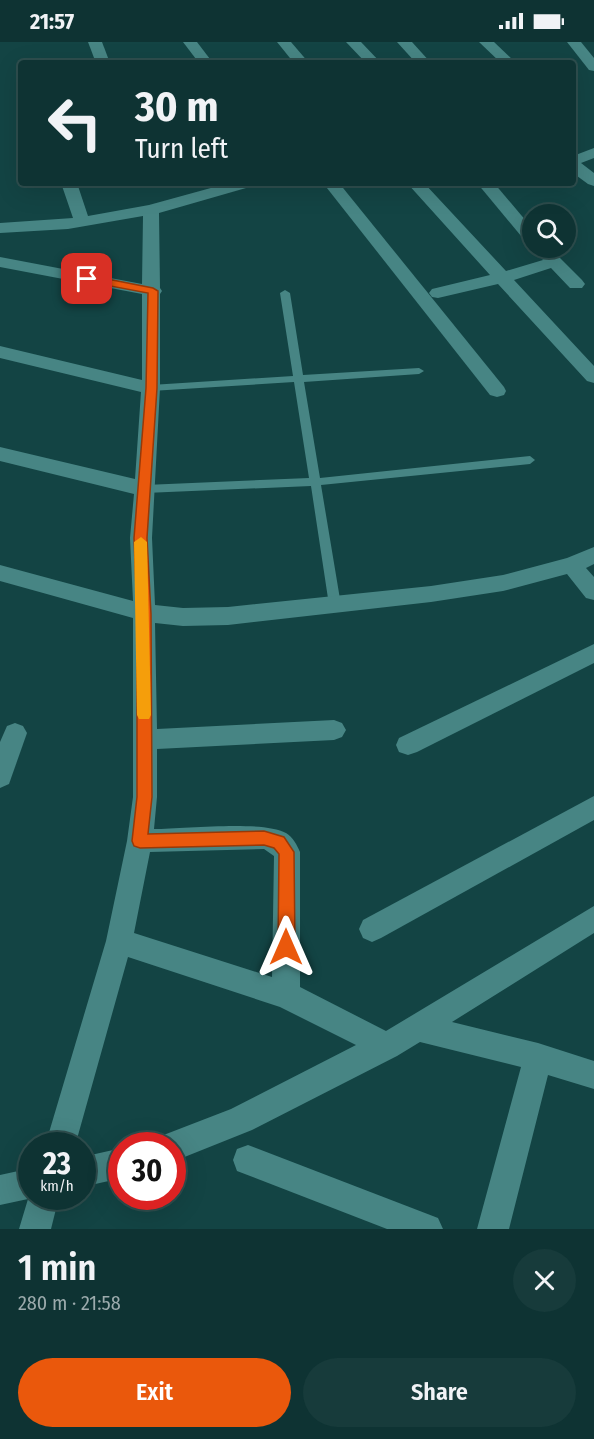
<!DOCTYPE html>
<html lang="en">
<head>
<meta charset="utf-8">
<style>
  :root { --surface:#0e3333; --page:#173b3b; --text:#f1f3f6; --muted:#9baaac; --line:#2e4e4e; --accent:#ea580c }
  body { margin:0; font-family:"Fira Sans Condensed",sans-serif; background:var(--page); color:var(--text); height:100vh; display:flex; flex-direction:column; font-size:22px; white-space:nowrap }
  * { box-sizing:border-box; margin:0 }
  p { font-size:20px; color:var(--muted) }
  .icon { flex:none; width:33px; height:33px; fill:none; stroke:currentColor; stroke-width:2; stroke-linecap:round; stroke-linejoin:round }
  .map { position:relative; height:1187px; overflow:hidden }
  .panel { display:flex; flex-direction:column; background:var(--surface); flex:1 }
  .panel>* { flex:none }
  .top-card { position:absolute; left:18px; top:18px; width:558px; height:126px; border-radius:6px; box-shadow:0 6px 24px #0002,0 0 0 2px var(--line); background:#0e3333; color:var(--text); overflow:hidden }
  .fabs { position:absolute; left:522px; top:162px; display:grid; gap:12px }
  .fabs a { display:grid; place-items:center; width:54px; height:54px; border-radius:50%; background:var(--surface); box-shadow:0 6px 24px #0002,0 0 0 2px var(--line); font-size:30px }
  .speed { position:absolute; left:18px; top:1090px; display:flex; gap:12px; font-size:30px; font-weight:700; text-align:center }
  .speed>* { display:grid; place-content:center; width:78px; height:78px; border-radius:50%; background:var(--surface); box-shadow:0 6px 24px #0002,0 0 0 2px var(--line); line-height:1 }
  .speed small { font-size:15px; font-weight:400 }
  .speed .limit { border:9px solid #d22; background:#fff; color:#111 }
  .pin { position:absolute; display:grid; place-items:center; width:51px; height:51px; color:#fff; margin:-26px; border-radius:12px; box-shadow:0 3px 9px #0006 }
  .me { position:absolute; width:66px; margin:-33px; rotate:0deg; stroke-linejoin:round; filter:drop-shadow(0 0 4px #0008) }
  .turn { display:flex; align-items:center; gap:21px; height:126px; padding:0 18px; font-size:27px }
  .turn .icon { width:78px; height:78px; stroke-width:2.5 }
  .turn b { display:block; font-size:42px; line-height:51px }
  .round { display:grid; place-items:center; flex:none; width:63px; height:63px; border-radius:32px; background:var(--page) }
  .overview { display:flex; align-items:center; justify-content:space-between; height:102px; padding:0 18px }
  h1 { font-size:36px; font-weight:600; line-height:45px }
  .cta { display:flex; gap:12px; margin-top:auto; padding:12px 18px }
  .cta a { flex:1; height:69px; border-radius:36px; background:var(--accent); color:#fff; font-size:24px; font-weight:600; line-height:69px; text-align:center }
  .cta a+a { background:var(--page); color:var(--text) }
  .status { display:flex; justify-content:space-between; align-items:center; height:42px; padding:0 30px; background:var(--surface); direction:ltr }
  .status svg { height:16px; fill:currentColor }
  .map>svg:first-child { display:block }
  .lines { fill:none; stroke-linecap:round; stroke-linejoin:round }
  .lane { fill:#478584; fill-rule:evenodd }
  .street { fill:#478584; fill-rule:evenodd }
  .route { fill:#ea580c; stroke:#983908; stroke-width:1.5 }
  .slow { fill:#f59e0b }
</style>
</head>
<body>
<div class="status"><b>21:57</b><svg viewBox="0 0 49 12"><path d="M0 12V9h3v3zM5 12V6h3v6zM10 12V3h3v9zM15 12V0h3v12zM26 1h20v11H26zM47 4h2v5h-2z"/></svg></div>
<div class="map">
<svg width="594" height="1187" viewBox="0 0 594 1187">
  <rect width="100%" height="100%" fill="#134444"/>
  <g class="lines">
    <polygon class="lane" points="285,248 290,251 303,333 419,326 424,329 419,332 304,340 320,436 530,414 535,418 530,422 321,443 341,563 335,568 329,563 311,444 145,451 140,447 145,443 309,436 294,340 151,349 146,346 151,343 293,334 280,251"/>
    <g class="street">
      <polygon points="88,0 102,0 110,21 96,21"/>
      <polygon points="183,0 197,0 213,21 199,21"/>
      <polygon points="277,0 291,0 309,21 294,21"/>
      <polygon points="346,0 361,0 381,21 366,21"/>
      <polygon points="397,0 412,0 431,21 416,21"/>
      <polygon points="479,0 494,0 516,21 501,21"/>
      <polygon points="567,0 581,0 594,16 594,29 589,28"/>
      <polygon points="594,106 594,116 581,121 594,131 594,144 588,142 573,131 573,114"/>
      <path d="M 61,141 L 77,141 L 88,174 L 149,163 L 229,141 L 255,141 L 253,144 L 159,171 L 160,246 L 162,249 L 160,252 L 160,346 L 152,496 L 155,563 L 183,566 L 228,565 L 431,544 L 503,533 L 567,516 L 594,505 L 594,522 L 586,526 L 594,535 L 594,558 L 586,556 L 567,532 L 503,549 L 431,560 L 228,583 L 183,584 L 155,581 L 157,687 L 334,678 L 342,681 L 346,688 L 342,695 L 334,698 L 157,707 L 157,755 L 154,787 C 184,787 262,778 286,791 C 293,795 297,803 300,810 L 300,945 L 386,989 L 594,864 L 594,891 L 452,980 L 538,1001 L 594,1019 L 594,1047 L 548,1033 L 509,1187 L 477,1187 L 521,1025 L 420,1000 L 397,1014 L 252,1088 L 172,1120 L 172,1104 L 157,1104 L 161,1094 L 231,1067 L 356,1003 L 280,965 L 128,915 L 75,1104 L 45,1104 L 106,899 L 127,799 L 133,755 L 133,576 L 0,539 L 0,523 L 133,559 L 130,496 L 134,452 L 0,419 L 0,405 L 135,437 L 141,350 L 0,316 L 0,304 L 142,338 L 142,252 L 0,225 L 0,215 L 142,242 L 143,174 L 68,187 L 0,191 L 0,181 L 73,176 ZM 264,807 L 274,814 L 272,935 L 134,891 L 150,810 Z"/>
      <polygon points="323,141 339,141 504,345 506,349 504,353 497,355 490,353"/>
      <polygon points="407,141 424,141 506,229 543,218 536,209 538,206 550,206 582,238 585,242 582,246 570,246 551,226 514,238 594,324 594,341 587,339 498,242 438,256 432,255 429,251 432,247 490,233"/>
      <polygon points="477,141 494,141 532,186 532,201 526,200"/>
      <polygon points="594,602 594,621 417,710 408,713 399,710 396,703 399,696"/>
      <polygon points="15,681 23,684 27,691 9,742 0,746 0,700 7,684"/>
      <polygon points="594,754 594,778 381,896 372,900 363,896 359,887 363,878"/>
      <polygon points="248,1103 438,1176 443,1187 387,1187 237,1129 233,1118 237,1107"/>
      <polygon points="122,1106 122,1136 82,1145 82,1115"/>
      <polygon points="32,1126 32,1155 59,1155 51,1187 19,1187 28,1157 0,1163 0,1133"/>
    </g>
  </g>
  <polygon class="route" points="87,233 153,246 158,249 157,346 147,496 151,572 152,755 148,792 264,789 284,795 294,810 295,905 292,911 286,913 281,911 278,905 279,812 274,806 264,803 140,806 134,804 132,799 137,755 137,572 134,496 146,346 148,251 84,239 84,234"/>
  <polygon class="slow" points="141,495 147,500 151,673 149,677 139,677 137,673 134,500"/>
</svg>
<div class="fabs">
<a><svg class="icon" aria-label="search" viewBox="0 0 24 24"><circle cx="10" cy="10" r="6"/><path d="M15 15l6 6"/></svg></a>
</div>
<div class="speed"><div>23<small>km/h</small></div><div class="limit">30</div></div>
<div class="pin" style="left:87px;top:237px;background:#d93025"><svg class="icon" aria-label="arrive" viewBox="0 0 24 24"><path d="M6 21V4h12l-3 4 3 4H6"/></svg></div>
<svg class="me" style="left:286px;top:905px" viewBox="-20 -20 40 40"><path d="M0-17L14 15 0 8-14 15z" fill="#ea580c" stroke="#fff" stroke-width="4"/></svg>
<div class="top-card">
<div class="turn"><svg class="icon" aria-label="left" viewBox="0 0 24 24"><path d="M17 20v-9H6M10 6l-5 5 5 5"/></svg><div><b>30 m</b>Turn left</div></div>
</div>
</div>
<section class="panel">
<div class="overview"><div><h1>1 min</h1><p>280 m · 21:58</p></div><a class="round"><svg class="icon" aria-label="close" viewBox="0 0 24 24"><path d="M6 6l12 12M18 6L6 18"/></svg></a></div>
<div class="cta"><a>Exit</a><a>Share</a></div>
</section>
</body>
</html>
